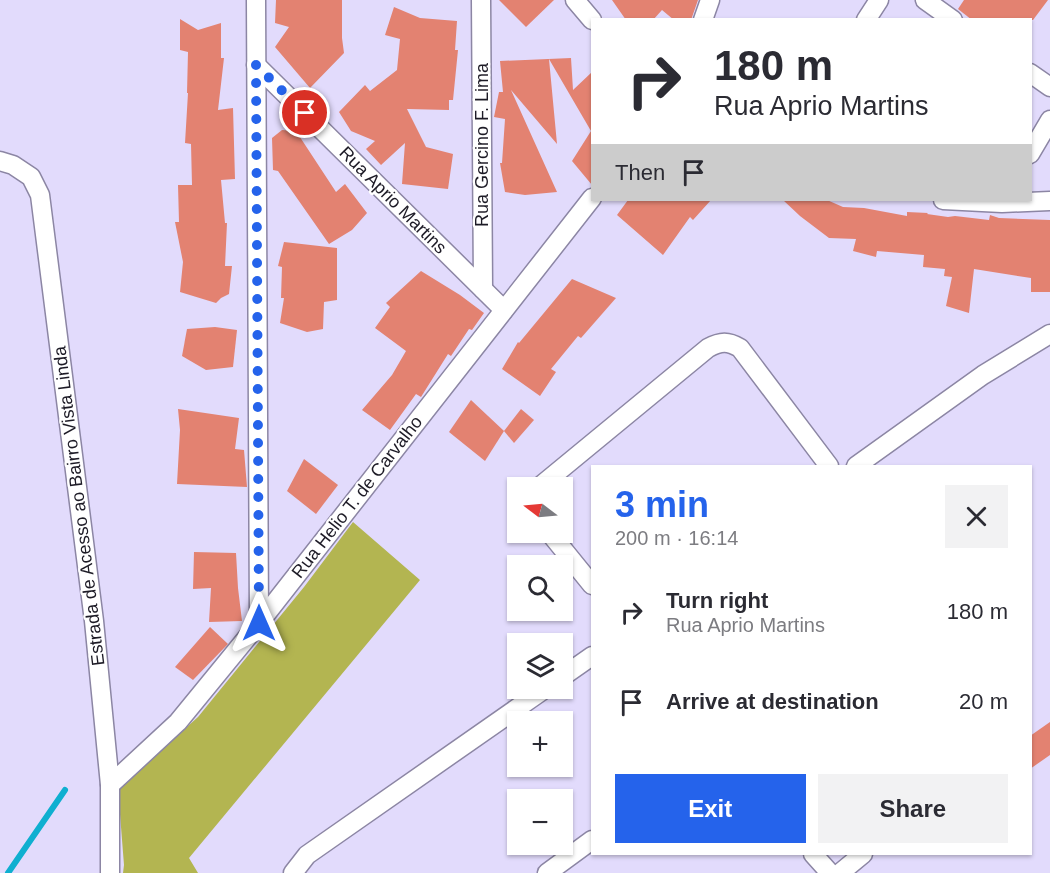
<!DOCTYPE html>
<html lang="en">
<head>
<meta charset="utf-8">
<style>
  :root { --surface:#fff; --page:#f2f2f3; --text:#2b2b33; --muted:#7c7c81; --accent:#2563eb }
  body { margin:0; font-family:Helvetica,sans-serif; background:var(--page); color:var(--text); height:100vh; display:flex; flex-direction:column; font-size:22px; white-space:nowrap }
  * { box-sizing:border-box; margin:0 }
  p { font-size:20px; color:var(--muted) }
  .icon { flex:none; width:33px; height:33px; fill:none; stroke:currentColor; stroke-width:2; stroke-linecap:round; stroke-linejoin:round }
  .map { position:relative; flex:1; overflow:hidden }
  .drawer { position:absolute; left:591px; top:465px; width:441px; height:390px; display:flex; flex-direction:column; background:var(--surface); border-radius:0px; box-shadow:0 2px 4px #0004 }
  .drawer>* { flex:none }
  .top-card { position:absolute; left:591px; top:18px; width:441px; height:183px; border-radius:0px; box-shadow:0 2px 4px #0004; background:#fff; color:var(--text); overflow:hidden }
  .needle { width:39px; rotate:286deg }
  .tools { position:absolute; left:507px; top:477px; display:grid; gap:12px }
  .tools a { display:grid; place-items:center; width:66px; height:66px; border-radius:0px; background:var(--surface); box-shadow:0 2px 4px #0004; font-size:30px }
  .pin { position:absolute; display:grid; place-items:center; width:51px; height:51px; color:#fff; margin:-26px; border:3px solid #fff; border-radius:50%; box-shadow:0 2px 6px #0007 }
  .me { position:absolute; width:66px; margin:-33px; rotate:0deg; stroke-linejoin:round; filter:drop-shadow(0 0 4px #0008) }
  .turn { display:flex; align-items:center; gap:21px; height:126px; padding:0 24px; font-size:27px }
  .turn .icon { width:78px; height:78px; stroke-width:2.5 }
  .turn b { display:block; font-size:42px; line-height:51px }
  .then { display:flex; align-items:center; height:57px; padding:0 24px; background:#0003; gap:12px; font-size:22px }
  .round { display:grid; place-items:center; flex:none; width:63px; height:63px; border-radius:0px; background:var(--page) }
  .overview { display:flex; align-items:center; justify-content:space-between; height:102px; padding:0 24px }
  h1 { font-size:36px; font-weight:800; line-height:45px; color:var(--accent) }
  .primary-button { display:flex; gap:12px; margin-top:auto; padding:12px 24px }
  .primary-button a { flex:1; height:69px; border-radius:0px; background:var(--accent); color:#fff; font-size:24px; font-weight:800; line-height:69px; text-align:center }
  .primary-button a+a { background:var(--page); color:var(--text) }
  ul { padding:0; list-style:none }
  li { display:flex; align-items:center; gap:18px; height:90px; padding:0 24px }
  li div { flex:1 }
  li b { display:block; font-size:22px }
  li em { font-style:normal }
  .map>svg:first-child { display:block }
  .forest { fill:#b3b551 }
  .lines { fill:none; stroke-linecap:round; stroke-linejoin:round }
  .stream { stroke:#0fafd0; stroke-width:6 }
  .building { fill:#e38271 }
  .street-casing { stroke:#8c86a4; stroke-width:21 }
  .street { stroke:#fff; stroke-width:18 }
  .route { stroke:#2563eb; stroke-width:10; stroke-dasharray:0 18 }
  .labels { text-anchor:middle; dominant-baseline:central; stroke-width:4.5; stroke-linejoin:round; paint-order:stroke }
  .street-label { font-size:18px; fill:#1d1b26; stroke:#fff }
</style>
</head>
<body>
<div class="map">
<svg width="1050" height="873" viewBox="0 0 1050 873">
  <rect width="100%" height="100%" fill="#e2dbfc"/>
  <polygon class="forest" points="353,522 420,580 189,858 198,873 123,873 124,865 118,789 198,717 304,587"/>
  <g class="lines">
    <polyline class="stream" points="8,873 65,790"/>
  </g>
  <g class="building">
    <polygon points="276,0 342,0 342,38 344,53 310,88 275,47 289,27 275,23"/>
    <polygon points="499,0 554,0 526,27"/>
    <polygon points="612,0 698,0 691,20 674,20 662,10 653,20 626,20"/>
    <polygon points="964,0 1048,0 1033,20 972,20 958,9"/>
    <polygon points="394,7 420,18 457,21 455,50 458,50 453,100 449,100 449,110 407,109 426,147 453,154 448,189 402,184 405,143 381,165 366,149 375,141 351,131 339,112 365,85 370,91 397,70 400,39 385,35"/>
    <polygon points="180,19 198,30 221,23 221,58 224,58 218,110 233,108 235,179 221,180 225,223 227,223 225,266 232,266 229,294 221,298 216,303 180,292 183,262 175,222 179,222 178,185 192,185 191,144 185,143 188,93 187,93 188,52 180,50"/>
    <polygon points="571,58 573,90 592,72 592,185 572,161 591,131 549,59 557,144 511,90 557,192 525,195 505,192 500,163 502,163 505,119 494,117 499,92 503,92 500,61"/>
    <polygon points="282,130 296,131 336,192 345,184 367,213 352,230 329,244 278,171 273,170 272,138"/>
    <polygon points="628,200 711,200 693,220 690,217 663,255 617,215"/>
    <polygon points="783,200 827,200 843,207 864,208 907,216 907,212 928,213 927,214 948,217 955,216 989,220 990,215 999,218 1050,220 1050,292 1031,292 1031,278 974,269 969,313 946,306 952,277 944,276 945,269 923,267 924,255 877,251 876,257 853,251 856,239 829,238 800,216"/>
    <polygon points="284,242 337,248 337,300 324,302 323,329 307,332 280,323 284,298 281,298 282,267 278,266"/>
    <polygon points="421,271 460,295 484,313 472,330 469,329 451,356 448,354 421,397 416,394 390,430 362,410 392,375 406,351 375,328 390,307 386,303"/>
    <polygon points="572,279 616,298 581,338 578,336 551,369 556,372 540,396 502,369 518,342 519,343"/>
    <polygon points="215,327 237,330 233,367 206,370 182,356 187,329"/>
    <polygon points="471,400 504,431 485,461 449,432"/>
    <polygon points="178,409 239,418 235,449 244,450 247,487 177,484 180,430"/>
    <polygon points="521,409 534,420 514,443 504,431"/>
    <polygon points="304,459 338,485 316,514 287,491"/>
    <polygon points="194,552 236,553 238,588 242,621 209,622 211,588 193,589"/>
    <polygon points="210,627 228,644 193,680 175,667"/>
    <polygon points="1050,722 1050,755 1030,769 1030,736"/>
  </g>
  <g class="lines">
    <defs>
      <g id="street">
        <polyline points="256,0 259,623"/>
        <polyline points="481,0 483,289"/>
        <polyline points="575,0 592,20"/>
        <polyline points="925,0 953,20"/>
        <polyline points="703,20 710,0"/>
        <polyline points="866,20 879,0"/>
        <polyline points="256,65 504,310"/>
        <polyline points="1030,73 1050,87"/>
        <polyline points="1030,154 1050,120"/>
        <polyline points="0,161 13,165 31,177 40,195 94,621 110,785 110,873"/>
        <polyline points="943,200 1002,203 1050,201"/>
        <polyline points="856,466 983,375 1050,334"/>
        <path d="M 538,488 L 708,348 C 721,341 728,341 740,348 L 829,466"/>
        <polyline points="549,532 592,585"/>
        <polyline points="562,677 592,656"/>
        <polyline points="110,785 178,722 259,623 592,198"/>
        <polyline points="813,854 830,873"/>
        <polyline points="293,873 307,855 546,688"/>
        <polyline points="547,873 592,840"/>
        <polyline points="840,873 863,854"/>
      </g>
    </defs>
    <use href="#street" class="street-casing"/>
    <use href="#street" class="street"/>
  </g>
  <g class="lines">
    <polyline class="route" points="259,623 256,65 305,113"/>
  </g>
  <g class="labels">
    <g class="street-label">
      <text transform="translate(482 145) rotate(-90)">Rua Gercino F. Lima</text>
      <text transform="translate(393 200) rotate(45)">Rua Aprio Martins</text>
      <text transform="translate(357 497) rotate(-52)">Rua Helio T. de Carvalho</text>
      <text transform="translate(79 506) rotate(-97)">Estrada de Acesso ao Bairro Vista Linda</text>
    </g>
  </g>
</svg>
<div class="tools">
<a><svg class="needle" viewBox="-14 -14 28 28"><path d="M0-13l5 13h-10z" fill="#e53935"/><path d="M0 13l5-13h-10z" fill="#7c7c81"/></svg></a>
<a><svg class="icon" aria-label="search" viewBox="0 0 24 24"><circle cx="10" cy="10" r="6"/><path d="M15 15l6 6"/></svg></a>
<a><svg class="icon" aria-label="layers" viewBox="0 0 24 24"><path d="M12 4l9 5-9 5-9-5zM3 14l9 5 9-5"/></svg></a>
<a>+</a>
<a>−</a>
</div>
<div class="pin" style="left:305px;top:113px;background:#d93025"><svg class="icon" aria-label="arrive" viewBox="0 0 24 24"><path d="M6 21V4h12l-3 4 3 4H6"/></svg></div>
<svg class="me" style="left:259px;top:623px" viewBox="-20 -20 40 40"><path d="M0-17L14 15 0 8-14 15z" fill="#2563eb" stroke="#fff" stroke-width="4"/></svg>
<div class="top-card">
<div class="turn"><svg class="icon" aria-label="right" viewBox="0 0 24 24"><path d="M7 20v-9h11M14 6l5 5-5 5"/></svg><div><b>180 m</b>Rua Aprio Martins</div></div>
<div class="then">Then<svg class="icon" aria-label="arrive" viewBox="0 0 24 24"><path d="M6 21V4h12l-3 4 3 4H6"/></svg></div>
</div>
<section class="drawer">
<div class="overview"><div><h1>3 min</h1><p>200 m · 16:14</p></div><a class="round"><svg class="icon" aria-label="close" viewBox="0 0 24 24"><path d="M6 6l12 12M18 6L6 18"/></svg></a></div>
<ul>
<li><svg class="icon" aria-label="right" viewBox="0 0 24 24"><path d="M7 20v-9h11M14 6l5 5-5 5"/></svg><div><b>Turn right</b><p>Rua Aprio Martins</p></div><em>180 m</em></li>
<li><svg class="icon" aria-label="arrive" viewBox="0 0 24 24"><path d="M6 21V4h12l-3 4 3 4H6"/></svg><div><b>Arrive at destination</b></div><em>20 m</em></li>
</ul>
<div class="primary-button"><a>Exit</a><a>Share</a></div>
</section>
</div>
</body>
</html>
